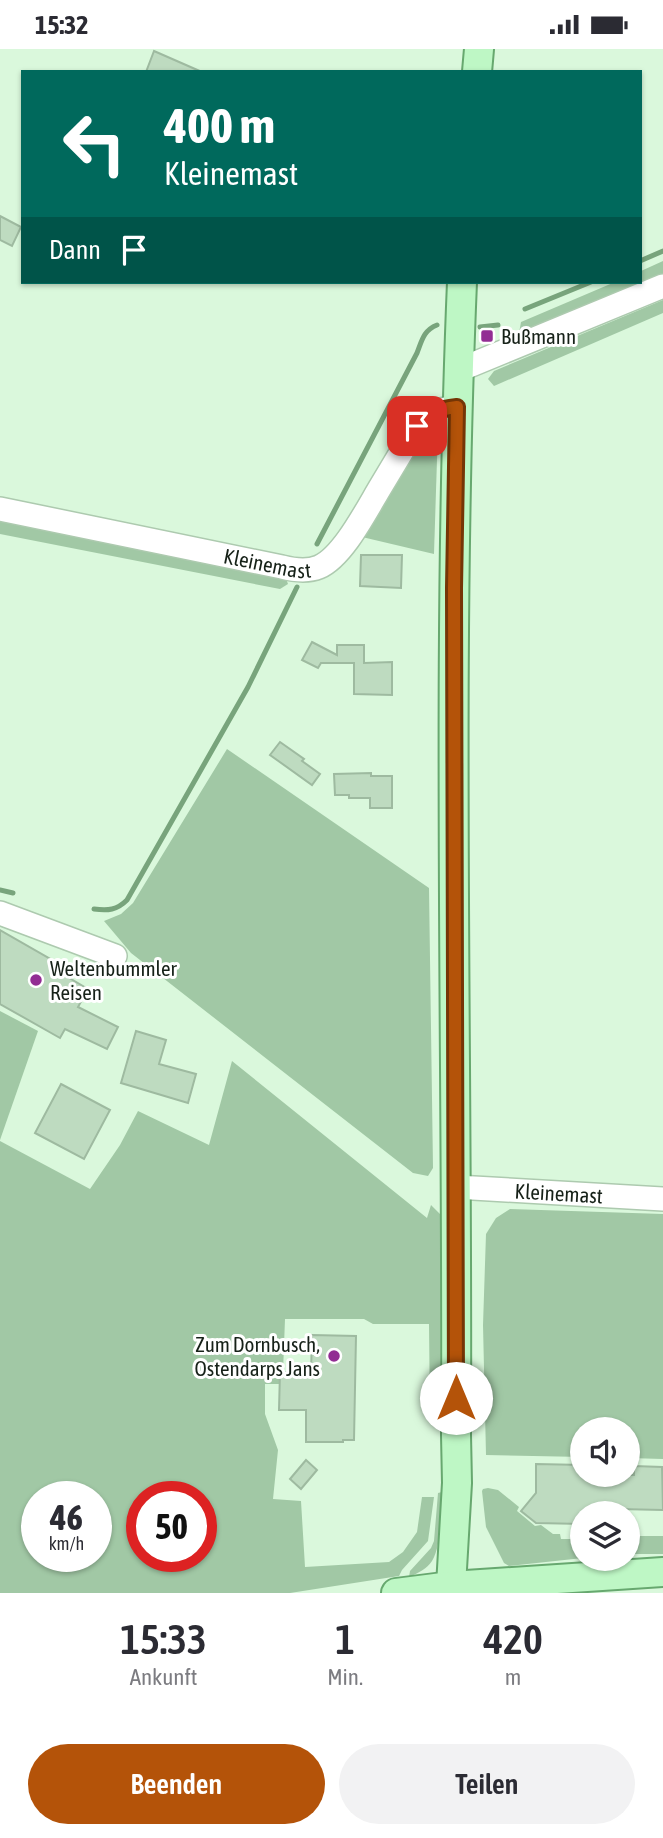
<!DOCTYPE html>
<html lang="de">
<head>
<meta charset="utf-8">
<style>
  :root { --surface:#fff; --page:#f2f2f3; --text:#2b2b33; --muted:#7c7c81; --accent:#b45309 }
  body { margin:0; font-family:"Asap Condensed",sans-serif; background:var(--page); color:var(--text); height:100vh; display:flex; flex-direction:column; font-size:26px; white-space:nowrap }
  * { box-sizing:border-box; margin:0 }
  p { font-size:23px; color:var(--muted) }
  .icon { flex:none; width:38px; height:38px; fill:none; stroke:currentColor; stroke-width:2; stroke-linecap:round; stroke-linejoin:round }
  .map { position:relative; height:1544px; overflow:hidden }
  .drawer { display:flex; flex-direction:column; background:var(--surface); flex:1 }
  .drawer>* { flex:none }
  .guide { position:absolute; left:21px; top:21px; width:621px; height:214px; border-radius:0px; box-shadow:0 2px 5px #0004; background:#00695c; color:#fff; overflow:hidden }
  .buttons { position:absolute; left:570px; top:1368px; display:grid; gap:14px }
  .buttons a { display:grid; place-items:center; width:70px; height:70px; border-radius:50%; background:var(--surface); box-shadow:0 2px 5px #0004; font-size:35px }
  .speed { position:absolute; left:21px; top:1432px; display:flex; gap:14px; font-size:35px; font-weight:700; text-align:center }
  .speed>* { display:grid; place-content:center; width:91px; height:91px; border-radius:50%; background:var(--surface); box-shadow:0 2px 5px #0004; line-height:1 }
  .speed small { font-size:18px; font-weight:400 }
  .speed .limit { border:10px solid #d22; background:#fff; color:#111 }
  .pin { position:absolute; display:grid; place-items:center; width:60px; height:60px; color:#fff; margin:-30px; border-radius:14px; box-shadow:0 4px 10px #0006 }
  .me { position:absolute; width:77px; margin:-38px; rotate:0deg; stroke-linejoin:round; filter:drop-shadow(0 0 5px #0008) }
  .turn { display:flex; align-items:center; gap:24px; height:147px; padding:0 28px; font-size:32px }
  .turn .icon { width:91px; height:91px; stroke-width:2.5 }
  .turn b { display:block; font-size:49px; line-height:60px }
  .then { display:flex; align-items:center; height:66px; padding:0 28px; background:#0003; gap:14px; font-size:26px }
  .eta { display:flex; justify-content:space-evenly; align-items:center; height:119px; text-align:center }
  .eta b { font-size:42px; font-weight:600; line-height:49px }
  .primary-button { display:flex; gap:14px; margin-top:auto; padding:14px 28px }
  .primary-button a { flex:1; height:80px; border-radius:42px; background:var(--accent); color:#fff; font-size:28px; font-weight:600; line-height:80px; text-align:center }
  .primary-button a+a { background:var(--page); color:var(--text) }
  .status { display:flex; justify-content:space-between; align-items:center; height:49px; padding:0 35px; background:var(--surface); direction:ltr }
  .status svg { height:19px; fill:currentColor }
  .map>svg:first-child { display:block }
  .green { fill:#a1c8a5; fill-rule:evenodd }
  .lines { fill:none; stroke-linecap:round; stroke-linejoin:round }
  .stream { stroke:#78a47c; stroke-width:5 }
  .building { fill:#bedbc0; stroke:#9ebaa0; stroke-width:2 }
  .minor-casing { stroke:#adcaaf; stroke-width:26 }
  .major-casing { stroke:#67a86f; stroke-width:32 }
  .minor { stroke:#fff; stroke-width:23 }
  .major { stroke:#bef7c5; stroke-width:28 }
  .route-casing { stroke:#753606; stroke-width:18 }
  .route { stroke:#b45309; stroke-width:12 }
  .poi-dot { fill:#922d93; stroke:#fff; stroke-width:2.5 }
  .labels { text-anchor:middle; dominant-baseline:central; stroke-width:6; stroke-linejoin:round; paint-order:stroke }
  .poi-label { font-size:21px; fill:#162118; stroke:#fff; text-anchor:start }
  .street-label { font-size:21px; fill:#162118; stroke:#fff }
</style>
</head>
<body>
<div class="status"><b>15:32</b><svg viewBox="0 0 49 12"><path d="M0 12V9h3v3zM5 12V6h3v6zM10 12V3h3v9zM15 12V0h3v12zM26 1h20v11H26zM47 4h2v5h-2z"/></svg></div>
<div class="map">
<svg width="663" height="1544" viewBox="0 0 663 1544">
  <rect width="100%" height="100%" fill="#daf8dc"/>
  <g class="green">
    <polygon points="663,212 663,226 527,283 519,284 521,273 615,233 640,233 641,222"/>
    <polygon points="663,251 663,264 494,337 488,330 494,322"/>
    <polygon points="438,379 434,505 362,488 421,390 431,380"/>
    <polygon points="0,467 285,527 288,535 280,540 0,485"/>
    <polygon points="227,700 429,839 433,1119 428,1127 413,1124 131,904 104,872 121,865 133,854"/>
    <polygon points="0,962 38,982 0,1091"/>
    <path d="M 232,1012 L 427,1169 L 431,1156 L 441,1166 L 440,1373 L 435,1375 L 430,1370 L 429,1275 L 373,1275 L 364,1270 L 285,1270 L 283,1323 L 280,1324 L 280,1335 L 265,1335 L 265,1365 L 278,1401 L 273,1450 L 301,1452 L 305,1518 L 389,1513 L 403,1503 L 417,1483 L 422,1448 L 434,1448 L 428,1492 L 402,1521 L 399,1527 L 290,1544 L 0,1544 L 0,1092 L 90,1140 L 120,1096 L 138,1062 L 209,1096 ZM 37,1447 L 96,1447 L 96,1507 L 37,1507 ZM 142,1447 L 201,1447 L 201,1507 L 142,1507 Z"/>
    <polygon points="510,1160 663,1165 663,1410 628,1409 628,1381 583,1381 583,1408 486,1406 483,1276 486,1185 496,1169"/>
    <polygon points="488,1439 498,1441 519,1458 517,1462 535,1477 541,1476 553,1485 560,1485 561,1490 582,1490 583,1487 583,1509 518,1516 509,1517 504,1514 486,1478 482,1442 483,1440"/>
    <path d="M 442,1443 C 440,1462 442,1496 432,1512 C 427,1520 418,1524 409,1528 L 410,1522 L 431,1499 L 434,1492 L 438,1444 Z"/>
    <rect x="628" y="1487" width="35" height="18"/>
  </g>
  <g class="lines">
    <g class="stream">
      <polyline points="640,212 663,202"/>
      <polyline points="525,260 591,233"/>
      <polyline points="480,278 498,276"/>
      <path d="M 317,495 L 417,304 C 422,291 424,281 437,276"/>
      <polyline points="0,841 13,844"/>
      <path d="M 94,860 C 108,862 117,861 127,851 L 248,638 L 297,538"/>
    </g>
  </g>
  <g class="building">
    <polygon points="154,2 202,23 146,23"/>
    <polygon points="0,167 21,178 12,197 0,191"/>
    <polygon points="361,506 402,506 401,539 360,537"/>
    <polygon points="312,593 337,606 337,596 364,596 364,614 392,613 392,646 354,645 354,614 321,614 318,619 302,611"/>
    <polygon points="280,693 304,710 302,712 320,725 312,736 270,706"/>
    <polygon points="371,724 371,727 392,727 392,759 370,759 370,749 349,749 349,746 335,746 334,725"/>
    <polygon points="0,881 59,915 56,921 88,940 78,958 118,978 107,1000 65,980 60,989 0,955"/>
    <polygon points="136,982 166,991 159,1015 196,1025 188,1054 121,1034"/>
    <polygon points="61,1035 110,1061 84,1110 35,1084"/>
    <polygon points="312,1286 356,1287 354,1391 343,1391 343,1393 306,1393 306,1361 279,1361 280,1323 311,1324"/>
    <polygon points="306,1411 317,1421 301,1440 290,1430"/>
    <polygon points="536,1415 583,1416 583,1426 634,1426 634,1417 662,1418 663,1461 619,1460 619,1465 583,1465 583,1475 536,1474 521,1462 536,1444"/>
  </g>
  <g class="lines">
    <defs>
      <g id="minor">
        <polyline points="459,321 663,237"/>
        <path id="s1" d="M 0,460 L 282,518 C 294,521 307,523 319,518 C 343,508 367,460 381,437 C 393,417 405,397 417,377 C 428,363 440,360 458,358"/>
        <polyline points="0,864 115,907"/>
        <path id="s2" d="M 456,1138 L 663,1150"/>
      </g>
      <g id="major">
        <polyline points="477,23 479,0"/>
        <path d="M 451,1537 L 457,1434 L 456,1386 C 458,1001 446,617 462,233"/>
        <polyline points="396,1544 451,1537 663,1523"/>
      </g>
    </defs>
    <use href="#minor" class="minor-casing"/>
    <use href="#major" class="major-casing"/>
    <use href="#minor" class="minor"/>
    <use href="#major" class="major"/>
  </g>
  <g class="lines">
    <defs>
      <path id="route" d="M 417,377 C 429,363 440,360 457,358 L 454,539 L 456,1349"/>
    </defs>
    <use href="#route" class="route-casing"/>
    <use href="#route" class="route"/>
  </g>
  <g class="poi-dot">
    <rect x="480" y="280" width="14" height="14" rx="3.5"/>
    <circle cx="36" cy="931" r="7"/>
    <circle cx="334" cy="1307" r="7"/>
  </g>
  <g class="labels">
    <g class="poi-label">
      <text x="501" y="287">Bußmann</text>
      <text x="50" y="919">Weltenbummler<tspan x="50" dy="24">Reisen</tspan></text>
      <text x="320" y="1295" text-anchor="end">Zum Dornbusch,<tspan x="320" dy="24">Ostendarps Jans</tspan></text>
    </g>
    <g class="street-label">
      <text stroke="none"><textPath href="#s1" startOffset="273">Kleinemast</textPath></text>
      <text stroke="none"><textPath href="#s2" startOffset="103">Kleinemast</textPath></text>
    </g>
  </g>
</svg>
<div class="buttons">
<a><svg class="icon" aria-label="sound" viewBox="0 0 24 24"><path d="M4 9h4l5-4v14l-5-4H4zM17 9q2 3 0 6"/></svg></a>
<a><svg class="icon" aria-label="layers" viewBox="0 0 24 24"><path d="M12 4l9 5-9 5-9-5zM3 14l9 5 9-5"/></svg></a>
</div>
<div class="speed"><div>46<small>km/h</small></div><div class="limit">50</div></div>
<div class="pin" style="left:417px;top:377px;background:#d93025"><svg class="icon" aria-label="arrive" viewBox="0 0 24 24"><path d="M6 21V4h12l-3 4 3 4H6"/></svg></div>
<svg class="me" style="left:456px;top:1349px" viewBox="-20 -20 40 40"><circle r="19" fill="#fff"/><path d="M0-13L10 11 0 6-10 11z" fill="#b45309"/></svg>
<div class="guide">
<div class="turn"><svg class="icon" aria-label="left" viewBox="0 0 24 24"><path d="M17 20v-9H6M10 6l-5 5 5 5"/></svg><div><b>400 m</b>Kleinemast</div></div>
<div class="then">Dann<svg class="icon" aria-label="arrive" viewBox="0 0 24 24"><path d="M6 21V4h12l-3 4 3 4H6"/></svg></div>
</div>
</div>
<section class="drawer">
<div class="eta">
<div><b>15:33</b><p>Ankunft</p></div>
<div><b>1</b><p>Min.</p></div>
<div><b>420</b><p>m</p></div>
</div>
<div class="primary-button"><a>Beenden</a><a>Teilen</a></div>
</section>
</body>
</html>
